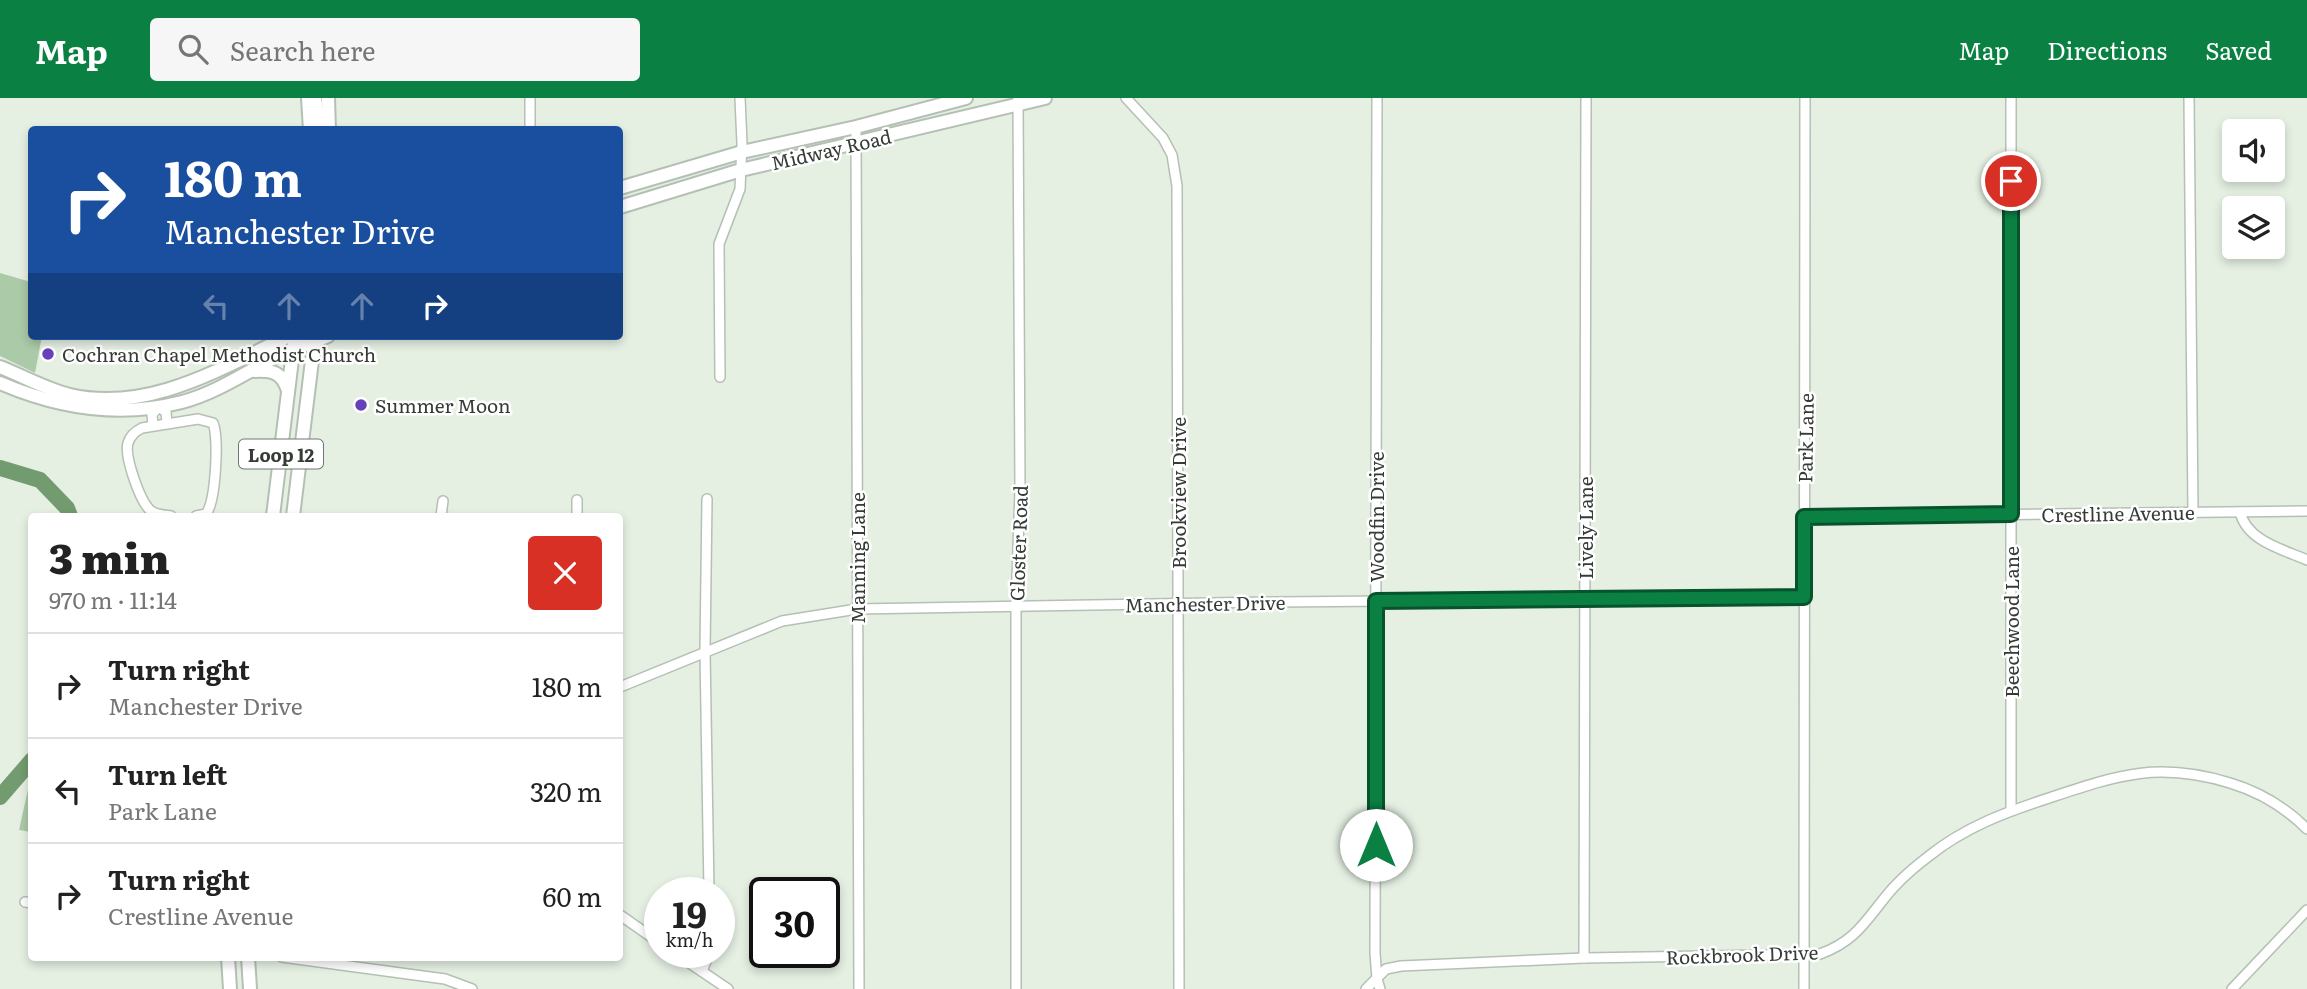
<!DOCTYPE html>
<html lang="en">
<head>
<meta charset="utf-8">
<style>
  :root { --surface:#fff; --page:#f6f6f6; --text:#222; --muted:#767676; --line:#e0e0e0; --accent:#0b8043 }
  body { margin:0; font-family:Literata,serif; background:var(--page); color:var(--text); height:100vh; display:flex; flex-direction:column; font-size:26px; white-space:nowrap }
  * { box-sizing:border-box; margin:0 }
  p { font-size:23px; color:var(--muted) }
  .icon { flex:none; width:38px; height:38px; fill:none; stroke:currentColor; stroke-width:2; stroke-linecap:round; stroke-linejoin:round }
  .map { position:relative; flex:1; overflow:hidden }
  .panel { position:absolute; left:28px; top:415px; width:595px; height:448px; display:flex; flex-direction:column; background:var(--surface); border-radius:7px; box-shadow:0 4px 10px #0003 }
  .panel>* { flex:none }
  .guide { position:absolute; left:28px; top:28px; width:595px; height:214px; border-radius:7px; box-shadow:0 4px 10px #0003; background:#1a4fa0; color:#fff; overflow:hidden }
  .tools { position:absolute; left:2222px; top:21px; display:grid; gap:14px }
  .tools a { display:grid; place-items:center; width:63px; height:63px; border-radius:7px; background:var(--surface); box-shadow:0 4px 10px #0003; font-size:35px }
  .speed { position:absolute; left:644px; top:779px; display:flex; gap:14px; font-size:35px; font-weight:700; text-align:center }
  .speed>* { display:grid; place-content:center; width:91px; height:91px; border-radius:50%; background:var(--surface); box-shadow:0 4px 10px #0003; line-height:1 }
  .speed small { font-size:18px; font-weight:400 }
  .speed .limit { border:4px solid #111; border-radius:10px; background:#fff; color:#111 }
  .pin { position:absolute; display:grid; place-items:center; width:60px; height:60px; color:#fff; margin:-30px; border:4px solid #fff; border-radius:50%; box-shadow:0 2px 7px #0007 }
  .me { position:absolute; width:77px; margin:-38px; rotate:0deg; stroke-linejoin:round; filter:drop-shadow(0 0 5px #0008) }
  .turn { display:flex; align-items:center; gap:24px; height:147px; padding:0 21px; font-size:32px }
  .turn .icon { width:91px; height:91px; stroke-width:2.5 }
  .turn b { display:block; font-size:49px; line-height:60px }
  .lanes { display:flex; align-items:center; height:66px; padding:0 21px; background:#0003; justify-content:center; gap:35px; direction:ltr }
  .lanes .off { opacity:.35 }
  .round { display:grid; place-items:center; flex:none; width:74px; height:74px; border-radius:7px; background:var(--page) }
  .overview { display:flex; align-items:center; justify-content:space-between; height:119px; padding:0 21px }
  h1 { font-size:42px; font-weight:800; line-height:52px }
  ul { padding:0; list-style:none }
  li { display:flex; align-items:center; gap:21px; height:105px; padding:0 21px; border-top:2px solid var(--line) }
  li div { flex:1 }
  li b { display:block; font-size:26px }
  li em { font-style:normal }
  header { display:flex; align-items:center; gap:42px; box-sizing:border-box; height:98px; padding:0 35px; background:var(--accent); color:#fff }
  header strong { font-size:33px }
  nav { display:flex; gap:38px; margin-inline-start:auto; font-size:24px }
  .search { width:490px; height:63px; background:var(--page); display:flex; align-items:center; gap:18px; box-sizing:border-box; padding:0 24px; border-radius:7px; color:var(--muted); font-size:26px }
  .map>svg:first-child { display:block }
  .green { fill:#abcaa8 }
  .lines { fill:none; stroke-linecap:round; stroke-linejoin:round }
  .river { stroke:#729b6f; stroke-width:16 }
  .minor-casing { stroke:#b5c0b4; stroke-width:12 }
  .major-casing { stroke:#b5c0b4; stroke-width:16 }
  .minor { stroke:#fff; stroke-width:9 }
  .major { stroke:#fff; stroke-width:12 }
  .route-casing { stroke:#07532c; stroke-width:18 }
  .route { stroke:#0b8043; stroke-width:12 }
  .poi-dot { fill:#6741ba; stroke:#fff; stroke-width:2.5 }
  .labels { text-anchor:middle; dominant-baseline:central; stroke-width:5; stroke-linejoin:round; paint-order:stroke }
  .shield { fill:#fff; stroke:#727672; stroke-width:2 }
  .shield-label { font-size:18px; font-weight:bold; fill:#363b36 }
  .street-label { font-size:19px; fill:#363b36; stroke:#fff }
  .poi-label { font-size:19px; fill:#363b36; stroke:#fff; text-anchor:start }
</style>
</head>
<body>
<header>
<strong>Map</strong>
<div class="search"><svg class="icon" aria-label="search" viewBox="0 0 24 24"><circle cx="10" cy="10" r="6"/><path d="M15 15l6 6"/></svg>Search here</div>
<nav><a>Map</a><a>Directions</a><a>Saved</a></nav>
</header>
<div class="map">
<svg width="2307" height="891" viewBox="0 0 2307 891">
  <rect width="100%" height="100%" fill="#e5f0e3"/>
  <g class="green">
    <polygon points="0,175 31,184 32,238 42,238 35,275 0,258"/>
    <polygon points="31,678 32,734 31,734 19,732"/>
  </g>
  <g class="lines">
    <g class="river">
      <polyline points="0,370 40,382 67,410 70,418"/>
      <polyline points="0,699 32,662"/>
    </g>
    <defs>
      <g id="minor">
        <polyline points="530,0 530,32"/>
        <polyline points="1126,0 1163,40 1172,57 1177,88 1179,891"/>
        <polyline points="1377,0 1375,855 1377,881 1380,891"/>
        <polyline points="2189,0 2193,414"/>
        <polyline points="856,29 859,891"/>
        <polyline points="720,279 719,146 740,91 742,46 740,0"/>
        <polyline points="153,327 152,317 158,309 166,314 167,325"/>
        <polyline points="707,401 705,553 709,794"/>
        <polyline points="577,402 577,418"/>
        <path d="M 2240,414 C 2247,443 2282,451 2307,462"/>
        <path d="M 171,418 C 164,417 155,417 150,412 C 140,403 124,358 128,345 C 130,338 136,333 142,330 L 198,321 L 213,325 C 219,339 216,403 206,416 L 196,418"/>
        <polyline points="441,418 443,403"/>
        <polyline points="1804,419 2307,413"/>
        <polyline points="620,589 782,523 857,511 1277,504 1804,499"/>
        <polyline points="2011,712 2011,0"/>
        <polyline points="25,804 32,805"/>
        <polyline points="620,817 660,845"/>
        <polyline points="673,854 728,891"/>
        <polyline points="282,859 445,881 472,891"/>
        <polyline points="1584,860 1586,0"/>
        <polyline points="702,873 710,854"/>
        <polyline points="1016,891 1016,508 1020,392 1018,0"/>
        <path d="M 1366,891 L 1386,871 L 1401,868 L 1584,860 L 1820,856 C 1859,842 1868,818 1893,790 C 1904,778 1917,767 1929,758 C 1965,729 2006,714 2049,700 C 2118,677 2158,663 2230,685 C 2260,694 2285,709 2307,731"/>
        <polyline points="1804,891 1805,0"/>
        <polyline points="2232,891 2307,812"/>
      </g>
      <g id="major">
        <polyline points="308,0 310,32"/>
        <polyline points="315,0 320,32"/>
        <polyline points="328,0 329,32"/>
        <polyline points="620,90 742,54 856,29 966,0"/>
        <polyline points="620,109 741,72 1045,0"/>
        <path d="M 0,269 C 23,278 46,291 70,297 C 149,315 221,270 289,238"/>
        <path d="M 255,273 C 273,272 283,275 288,293"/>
        <path d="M 0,285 C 58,310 120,320 182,304 C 216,295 247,274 278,258 C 294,250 311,245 328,238"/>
        <polyline points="273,418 294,245"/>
        <polyline points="293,418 315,238"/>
        <polyline points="228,859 230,891"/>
        <polyline points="248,859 250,891"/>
      </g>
    </defs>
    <use href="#minor" class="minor-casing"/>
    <use href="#major" class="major-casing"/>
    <use href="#minor" class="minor"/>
    <use href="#major" class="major"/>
  </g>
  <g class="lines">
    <defs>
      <polyline id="route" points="1376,747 1376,503 1804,499 1804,419 2011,416 2011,83"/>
    </defs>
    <use href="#route" class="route-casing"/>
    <use href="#route" class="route"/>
  </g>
  <g class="poi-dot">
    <circle cx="48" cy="256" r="7"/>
    <circle cx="361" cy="307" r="7"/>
  </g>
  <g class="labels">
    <rect class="shield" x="239" y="341.5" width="84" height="29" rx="5"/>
    <g class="shield-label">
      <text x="281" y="356">Loop 12</text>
    </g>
    <g class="street-label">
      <text transform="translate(831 51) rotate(-13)">Midway Road</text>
      <text transform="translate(1805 340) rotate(-89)">Park Lane</text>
      <text transform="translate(1178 395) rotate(-90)">Brookview Drive</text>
      <text transform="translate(2118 415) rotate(-1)">Crestline Avenue</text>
      <text transform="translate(1376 419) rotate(-90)">Woodfin Drive</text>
      <text transform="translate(1585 430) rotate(-90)">Lively Lane</text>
      <text transform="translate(1018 445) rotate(-88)">Gloster Road</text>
      <text transform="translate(857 460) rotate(-90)">Manning Lane</text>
      <text transform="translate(1205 505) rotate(-1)">Manchester Drive</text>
      <text transform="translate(2011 524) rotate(-90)">Beechwood Lane</text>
      <text transform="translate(1742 856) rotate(-2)">Rockbrook Drive</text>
    </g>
    <g class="poi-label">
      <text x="62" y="256">Cochran Chapel Methodist Church</text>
      <text x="375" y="307">Summer Moon</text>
    </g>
  </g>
</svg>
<div class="tools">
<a><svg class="icon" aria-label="sound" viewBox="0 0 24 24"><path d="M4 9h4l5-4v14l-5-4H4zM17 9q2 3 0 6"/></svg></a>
<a><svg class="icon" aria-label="layers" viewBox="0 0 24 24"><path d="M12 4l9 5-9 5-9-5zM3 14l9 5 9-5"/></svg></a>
</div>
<div class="speed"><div>19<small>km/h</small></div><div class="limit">30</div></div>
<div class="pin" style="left:2011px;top:83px;background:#d93025"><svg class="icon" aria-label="arrive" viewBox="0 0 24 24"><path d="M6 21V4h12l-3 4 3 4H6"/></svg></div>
<svg class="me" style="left:1376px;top:747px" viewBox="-20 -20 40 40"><circle r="19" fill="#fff"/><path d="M0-13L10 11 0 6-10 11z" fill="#0b8043"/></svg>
<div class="guide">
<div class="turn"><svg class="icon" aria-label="right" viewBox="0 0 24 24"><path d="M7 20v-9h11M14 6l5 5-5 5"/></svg><div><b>180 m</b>Manchester Drive</div></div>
<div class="lanes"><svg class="icon off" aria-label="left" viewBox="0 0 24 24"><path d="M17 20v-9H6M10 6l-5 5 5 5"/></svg><svg class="icon off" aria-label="ahead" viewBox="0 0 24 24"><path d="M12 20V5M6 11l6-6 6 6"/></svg><svg class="icon off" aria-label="ahead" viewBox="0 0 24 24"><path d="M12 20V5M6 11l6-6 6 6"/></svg><svg class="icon" aria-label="right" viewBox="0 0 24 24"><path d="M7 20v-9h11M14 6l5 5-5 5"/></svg></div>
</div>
<section class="panel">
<div class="overview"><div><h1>3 min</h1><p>970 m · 11:14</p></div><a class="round" style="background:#d93025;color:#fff"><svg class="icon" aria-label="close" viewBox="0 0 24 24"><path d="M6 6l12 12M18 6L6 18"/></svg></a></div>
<ul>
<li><svg class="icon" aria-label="right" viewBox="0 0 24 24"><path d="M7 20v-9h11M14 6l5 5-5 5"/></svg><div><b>Turn right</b><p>Manchester Drive</p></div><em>180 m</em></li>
<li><svg class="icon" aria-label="left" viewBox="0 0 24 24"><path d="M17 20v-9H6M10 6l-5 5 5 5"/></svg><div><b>Turn left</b><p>Park Lane</p></div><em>320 m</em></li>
<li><svg class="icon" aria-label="right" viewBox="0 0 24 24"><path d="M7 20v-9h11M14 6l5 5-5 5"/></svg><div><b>Turn right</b><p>Crestline Avenue</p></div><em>60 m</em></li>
</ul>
</section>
</div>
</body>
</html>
